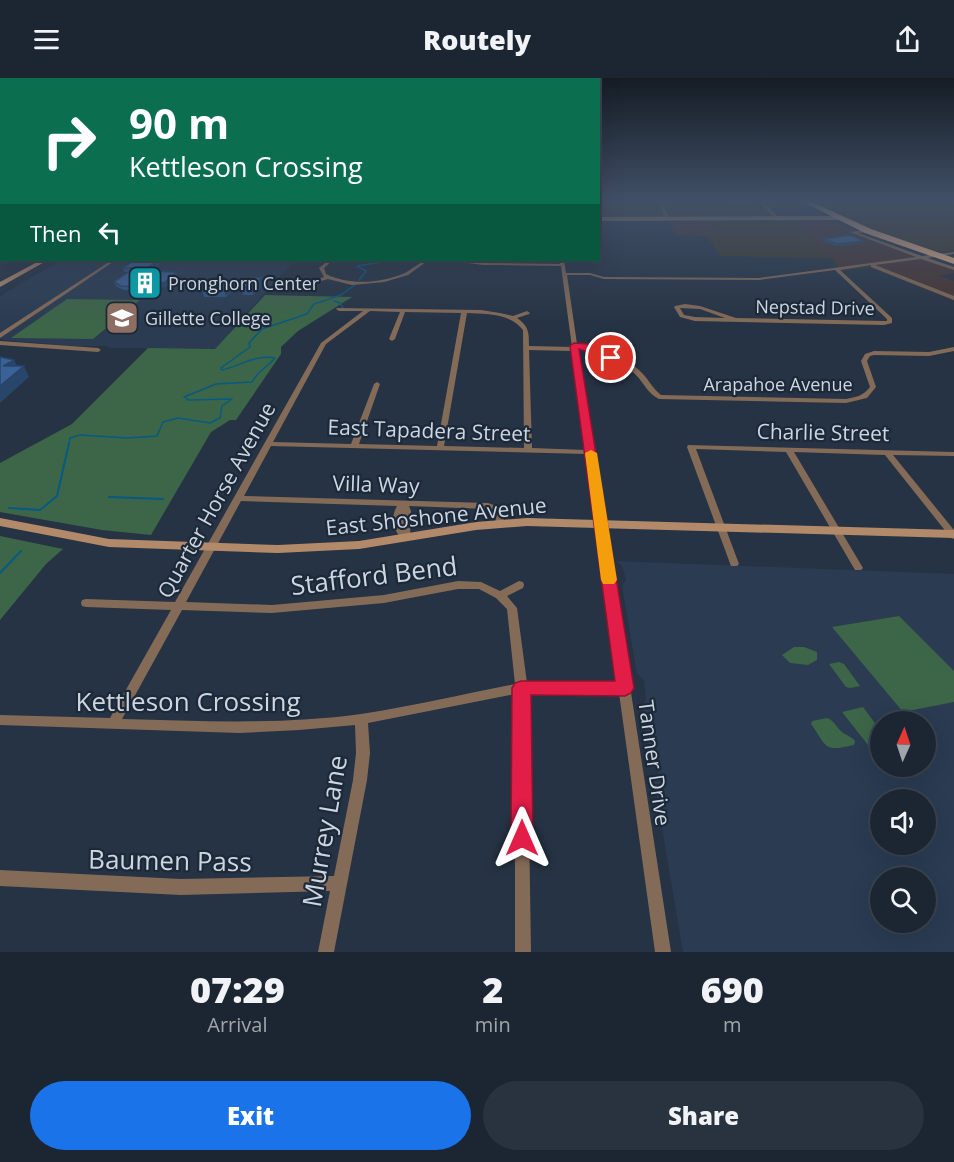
<!DOCTYPE html>
<html lang="en">
<head>
<meta charset="utf-8">
<style>
  :root { --surface:#1c2633; --page:#29323f; --text:#f1f3f6; --muted:#a0a5ac; --line:#3a434e; --accent:#1a73e8 }
  body { margin:0; font-family:"Open Sans",sans-serif; background:var(--page); color:var(--text); height:100vh; display:flex; flex-direction:column; font-size:22px; white-space:nowrap }
  * { box-sizing:border-box; margin:0 }
  p { font-size:20px; color:var(--muted) }
  .icon { flex:none; width:33px; height:33px; fill:none; stroke:currentColor; stroke-width:2; stroke-linecap:round; stroke-linejoin:round }
  .map { position:relative; height:874px; overflow:hidden }
  .panel { display:flex; flex-direction:column; background:var(--surface); flex:1 }
  .panel>* { flex:none }
  .top-card { position:absolute; left:0px; top:0px; width:600px; height:183px; box-shadow:0 6px 24px #0002,0 0 0 2px var(--line); background:#0b6e4f; color:#fff; overflow:hidden }
  .needle { width:39px; rotate:3deg }
  .fabs { position:absolute; left:870px; top:633px; display:grid; gap:12px }
  .fabs a { display:grid; place-items:center; width:66px; height:66px; border-radius:50%; background:var(--surface); box-shadow:0 6px 24px #0002,0 0 0 2px var(--line); font-size:30px }
  .pin { position:absolute; display:grid; place-items:center; width:51px; height:51px; color:#fff; margin:-26px; border:3px solid #fff; border-radius:50%; box-shadow:0 2px 6px #0007 }
  .me { position:absolute; width:66px; margin:-33px; rotate:0deg; stroke-linejoin:round; filter:drop-shadow(0 0 4px #0008) }
  .turn { display:flex; align-items:center; gap:21px; height:126px; padding:0 30px; font-size:27px }
  .turn .icon { width:78px; height:78px; stroke-width:2.5 }
  .turn b { display:block; font-size:42px; line-height:51px }
  .then { display:flex; align-items:center; height:57px; padding:0 30px; background:#0003; gap:12px; font-size:22px }
  .eta { display:flex; justify-content:space-evenly; align-items:center; height:102px; text-align:center }
  .eta b { font-size:36px; font-weight:800; line-height:42px }
  .primary-button { display:flex; gap:12px; margin-top:auto; padding:12px 30px }
  .primary-button a { flex:1; height:69px; border-radius:36px; background:var(--accent); color:#fff; font-size:24px; font-weight:800; line-height:69px; text-align:center }
  .primary-button a+a { background:var(--page); color:var(--text) }
  header { display:flex; justify-content:space-between; align-items:center; height:78px; padding:0 30px; background:var(--surface); font-size:27px; font-weight:800 }
  .map>svg:first-child { display:block }
  .commercial { fill:#483431 }
  .industrial { fill:#403927 }
  .built { fill:#2a3b52; fill-rule:evenodd }
  .green { fill:#3c6647 }
  .lines { fill:none; stroke-linecap:round; stroke-linejoin:round }
  .stream-far1 { stroke:#075a83; stroke-width:1.5 }
  .stream { stroke:#075a83; stroke-width:2 }
  .street { fill:#846b57; fill-rule:evenodd }
  .secondary { fill:#b28a6a; fill-rule:evenodd }
  .highway { fill:#f6b886; fill-rule:evenodd }
  .wall { fill:#315482 }
  .shaded-wall { fill:#28456a }
  .building { fill:#396297; stroke:#28456a; stroke-width:1.5 }
  .route { fill:#e11d48; stroke:#92132f; stroke-width:1.5 }
  .slow { fill:#f59e0b }
  .labels { text-anchor:middle; dominant-baseline:central; stroke-width:4.5; stroke-linejoin:round; paint-order:stroke }
  .far-poi-label { font-size:18px; fill:#cdd5e0; stroke:#1c2939; text-anchor:start }
  .far-street-label { font-size:18px; fill:#cdd5e0; stroke:#1c2939 }
  .street-label { font-size:21px; fill:#cdd5e0; stroke:#1c2939 }
  .near-street-label { font-size:26px; fill:#cdd5e0; stroke:#1c2939 }
</style>
</head>
<body>
<header><svg class="icon" aria-label="menu" viewBox="0 0 24 24"><path d="M4 6h16M4 12h16M4 18h16"/></svg>Routely<svg class="icon" aria-label="share" viewBox="0 0 24 24"><path d="M12 15V3M7 8l5-5 5 5M5 13v7h14v-7"/></svg></header>
<div class="map">
<svg width="954" height="874" viewBox="0 0 954 874">
  <rect width="100%" height="100%" fill="#263344"/>
  <g class="commercial">
    <polygon points="831,143 954,192 954,195 940,198 954,203 954,223 870,189 841,193 832,180 792,144"/>
    <polygon points="669,144 710,144 720,154 704,154 706,158 676,157"/>
  </g>
  <g class="industrial">
    <polygon points="599,124 798,124 811,131 772,131 782,140 599,139"/>
    <polygon points="814,124 954,124 954,172 939,174 904,163 857,145"/>
    <polygon points="710,144 792,144 832,180 720,178 703,153 720,153"/>
  </g>
  <g class="built">
    <polygon points="61,182 295,182 215,271 107,270 109,268 72,268 4,262 0,260 0,218"/>
    <path d="M 616,483 L 954,496 L 954,874 L 683,874 L 654,703 L 660,693 L 655,672 L 648,665 L 642,628 L 646,622 L 644,602 L 637,596 L 622,508 L 626,502 L 622,488 ZM 880,644 L 926,644 L 926,688 L 880,688 ZM 880,722 L 926,722 L 926,766 L 880,766 ZM 880,800 L 926,800 L 926,844 L 880,844 Z"/>
  </g>
  <g class="green">
    <polygon points="265,217 352,219 298,253 281,269 281,276 236,342 230,342 211,354 151,457 102,452 0,434 0,385 72,346 148,270 215,271"/>
    <polygon points="67,221 140,222 93,261 11,260"/>
    <polygon points="0,458 63,471 46,486 0,542"/>
    <polygon points="899,538 954,593 954,624 903,634 832,549"/>
    <polygon points="794,569 804,569 817,574 817,582 808,587 790,585 782,577"/>
    <polygon points="839,584 844,586 860,608 850,610 846,609 829,586"/>
    <polygon points="863,629 880,652 880,664 868,667 842,634"/>
    <path d="M 827,640 C 835,643 836,649 842,654 C 847,658 851,658 855,663 L 854,667 C 823,674 828,670 811,646 L 812,643 Z"/>
  </g>
  <g class="lines">
    <g class="stream-far1">
      <polyline points="386,184 393,182"/>
      <polyline points="359,202 366,193 357,188 383,184"/>
      <polyline points="334,223 340,225 343,230"/>
      <polyline points="241,248 268,248"/>
      <path d="M 69,366 L 70,360 L 80,357 L 127,360 L 157,358 L 163,344 L 178,340 L 210,345 L 220,340 L 222,328 L 232,321 L 188,322 L 184,319 L 216,306 L 252,304 C 260,290 266,291 275,280 C 256,276 240,288 222,292 L 221,290 L 250,269 L 249,265 L 262,251 L 307,236 L 314,226 L 341,217 L 355,207"/>
    </g>
    <g class="stream">
      <polyline points="109,419 163,421"/>
      <polyline points="9,430 40,432 57,418 69,365"/>
      <polyline points="0,495 21,473"/>
    </g>
    <g class="street">
      <polygon points="658,124 662,124 670,143 667,142"/>
      <polygon points="759,124 763,124 780,141 780,143 778,143"/>
      <path d="M 868,152 L 869,154 L 858,155 L 922,178 L 954,174 L 954,176 L 928,180 L 954,189 L 954,192 L 921,181 L 875,187 L 954,218 L 954,222 L 871,189 L 871,187 L 840,192 L 892,240 L 892,245 L 884,247 L 695,243 L 680,239 L 674,229 L 675,228 L 685,226 L 700,228 L 736,240 L 884,243 L 887,243 L 887,241 L 835,192 L 759,202 L 604,201 L 590,197 L 567,197 L 577,266 C 599,269 627,279 642,295 C 649,302 653,311 661,317 L 846,321 C 856,319 863,318 870,309 L 861,283 L 865,276 L 874,273 L 929,274 L 954,269 L 954,273 L 929,278 L 874,277 L 870,278 L 867,283 L 876,309 L 867,320 L 846,325 L 659,321 C 648,316 644,305 636,297 C 621,282 598,273 578,270 L 671,874 L 655,874 L 619,615 L 567,613 L 527,615 L 531,874 L 515,874 L 515,616 L 368,645 L 370,675 L 367,702 L 334,874 L 318,874 L 330,813 L 181,817 L 0,808 L 0,792 L 181,801 L 334,798 L 353,702 L 356,675 L 355,647 L 299,652 L 239,655 L 0,647 L 0,637 L 110,640 L 171,532 L 86,529 L 82,528 L 81,525 L 82,522 L 86,521 L 175,524 L 321,265 L 363,233 L 339,233 L 336,231 L 337,230 L 481,232 L 500,235 L 513,238 L 527,233 L 530,235 L 529,236 L 517,240 C 529,248 529,255 529,268 L 572,269 L 561,188 L 483,187 L 452,183 L 450,182 L 483,185 L 560,186 L 560,182 L 564,182 L 566,195 L 590,195 L 604,199 L 759,200 L 916,179 L 850,154 ZM 680,230 L 700,231 L 725,240 L 695,239 L 684,237 ZM 370,233 L 400,234 L 389,261 L 392,263 L 395,261 L 405,234 L 461,235 L 437,368 L 359,366 L 380,306 L 377,304 L 374,306 L 351,366 L 273,364 L 326,266 ZM 467,235 C 486,236 510,235 523,252 L 524,370 L 444,368 ZM 529,272 L 572,273 L 586,372 L 532,370 ZM 271,368 L 586,376 L 618,605 L 567,603 L 527,605 L 517,530 L 507,518 L 523,510 L 524,507 L 523,504 L 519,503 L 500,513 L 481,504 L 458,503 L 384,517 L 272,527 L 186,524 L 241,423 L 397,428 C 390,441 393,450 402,462 L 405,463 L 410,460 L 411,433 L 409,428 L 487,431 L 492,433 L 498,448 L 504,448 L 506,446 L 499,429 L 488,425 L 244,418 ZM 458,511 L 479,511 L 496,520 L 507,531 L 515,606 C 464,616 413,628 361,636 C 282,647 202,643 122,641 L 182,532 L 272,535 L 384,525 Z"/>
      <polygon points="112,182 116,182 0,260 0,255"/>
      <path d="M 329,182 L 333,182 L 324,190 L 326,196 C 350,208 381,205 405,195 C 412,191 418,186 425,182 L 429,182 L 408,197 L 384,204 L 352,207 L 328,201 L 307,207 L 307,205 L 324,199 L 319,190 Z"/>
      <polygon points="0,263 98,270 101,272 98,274 0,267"/>
      <polygon points="688,367 954,374 954,378 893,377 954,452 954,461 951,460 885,377 794,374 863,490 861,492 855,492 786,374 696,371 739,486 737,488 731,488 687,369"/>
    </g>
    <g class="secondary">
      <polygon points="598,139 838,138 841,140 838,142 598,143"/>
      <polygon points="41,182 48,182 0,209 0,204"/>
      <polygon points="0,440 109,461 278,467 359,463 476,444 527,440 954,452 954,460 527,448 476,452 359,471 278,475 109,469 0,448"/>
    </g>
    <polygon class="highway" points="803,124 812,124 871,151 954,180 954,186 865,155"/>
  </g>
  <g class="wall">
    <polygon points="734,124 750,124 749,126 735,126"/>
    <polygon points="823,161 863,165 837,168 823,163"/>
    <polygon points="162,184 150,194 179,198 167,208 151,213 123,212 116,208 114,204 128,194 124,194 123,190"/>
    <polygon points="264,206 253,217 243,217 241,209"/>
    <polygon points="202,212 233,212 226,219 204,219"/>
  </g>
  <g class="shaded-wall">
    <polygon points="864,163 863,165 837,168 837,166"/>
    <polygon points="159,182 161,182 162,184 145,198 143,193"/>
    <polygon points="177,194 179,198 167,208 151,213 150,209"/>
    <polygon points="263,199 264,206 253,217 251,209"/>
    <polygon points="231,205 233,212 226,219 224,212"/>
    <polygon points="14,282 19,292 24,288 29,299 0,325 0,308 3,288"/>
  </g>
  <g class="building">
    <polygon points="850,157 864,163 837,166 823,161"/>
    <polygon points="149,182 159,182 143,193 177,194 165,204 150,209 121,208 114,204 134,190 123,190 132,184"/>
    <polygon points="263,199 251,209 241,209 250,200"/>
    <polygon points="205,204 231,205 224,212 202,212"/>
    <polygon points="0,279 14,282 3,288 24,288 0,308"/>
  </g>
  <linearGradient id="sky" x2="0" y2="1"><stop stop-color="#151c25"/><stop offset="0.5" stop-color="#415067"/><stop offset="1" stop-color="#415067" stop-opacity="0"/></linearGradient>
  <rect width="954" height="246" fill="url(#sky)"/>
  <polygon class="route" points="574,265 588,266 616,280 611,283 579,271 634,610 631,615 625,618 531,617 533,760 530,768 522,771 515,768 511,760 512,610 515,605 521,603 615,603 570,268"/>
  <polygon class="slow" points="591,372 597,375 617,502 614,506 603,506 601,502 585,375"/>
  <defs>
    <symbol id="building-square" viewBox="-11 -11 22 22"><rect x="-9" y="-9" width="18" height="18" rx="4" fill="#0f9aa8" stroke="#1c2939"/><path d="M-4-6H4V6H1V3H-1V6H-4ZM-2.5-4.3h1.7v1.8h-1.7ZM.8-4.3h1.7v1.8H.8ZM-2.5-1h1.7V.8h-1.7ZM.8-1h1.7V.8H.8Z" fill="#fff"/></symbol>
    <symbol id="university-square" viewBox="-11 -11 22 22"><rect x="-9" y="-9" width="18" height="18" rx="4" fill="#8d6e63" stroke="#1c2939"/><path d="M0-5L7-2L0 1L-7-2ZM-4 1L0 2.5L4 1V4Q0 6-4 4Z" fill="#fff"/></symbol>
  </defs>
  <g fill-rule="evenodd">
    <use href="#building-square" x="126" y="186" width="38" height="38"/>
    <use href="#university-square" x="103" y="221" width="38" height="38"/>
  </g>
  <g class="labels">
    <g class="far-poi-label">
      <text x="168" y="205">Pronghorn Center</text>
      <text x="145" y="240">Gillette College</text>
    </g>
    <g class="far-street-label">
      <text transform="translate(815 229) rotate(1)">Nepstad Drive</text>
      <text x="778" y="306">Arapahoe Avenue</text>
    </g>
    <g class="street-label">
      <text transform="translate(429 352) rotate(2)">East Tapadera Street</text>
      <text transform="translate(823 354) rotate(1)">Charlie Street</text>
      <text transform="translate(376 406) rotate(2)">Villa Way</text>
      <text transform="translate(216 422) rotate(-61)">Quarter Horse Avenue</text>
      <text transform="translate(436 438) rotate(-6)">East Shoshone Avenue</text>
      <text transform="translate(655 685) rotate(82)">Tanner Drive</text>
    </g>
    <g class="near-street-label">
      <text transform="translate(374 497) rotate(-7)">Stafford Bend</text>
      <text x="188" y="623">Kettleson Crossing</text>
      <text transform="translate(324 753) rotate(-80)">Murrey Lane</text>
      <text transform="translate(170 782) rotate(1)">Baumen Pass</text>
    </g>
  </g>
</svg>
<div class="fabs">
<a><svg class="needle" viewBox="-14 -14 28 28"><path d="M0-13l5 13h-10z" fill="#e53935"/><path d="M0 13l5-13h-10z" fill="#a0a5ac"/></svg></a>
<a><svg class="icon" aria-label="sound" viewBox="0 0 24 24"><path d="M4 9h4l5-4v14l-5-4H4zM17 9q2 3 0 6"/></svg></a>
<a><svg class="icon" aria-label="search" viewBox="0 0 24 24"><circle cx="10" cy="10" r="6"/><path d="M15 15l6 6"/></svg></a>
</div>
<div class="pin" style="left:611px;top:280px;background:#d93025"><svg class="icon" aria-label="arrive" viewBox="0 0 24 24"><path d="M6 21V4h12l-3 4 3 4H6"/></svg></div>
<svg class="me" style="left:522px;top:760px" viewBox="-20 -20 40 40"><path d="M0-17L14 15 0 8-14 15z" fill="#e11d48" stroke="#fff" stroke-width="4"/></svg>
<div class="top-card">
<div class="turn"><svg class="icon" aria-label="right" viewBox="0 0 24 24"><path d="M7 20v-9h11M14 6l5 5-5 5"/></svg><div><b>90 m</b>Kettleson Crossing</div></div>
<div class="then">Then<svg class="icon" aria-label="left" viewBox="0 0 24 24"><path d="M17 20v-9H6M10 6l-5 5 5 5"/></svg></div>
</div>
</div>
<section class="panel">
<div class="eta">
<div><b>07:29</b><p>Arrival</p></div>
<div><b>2</b><p>min</p></div>
<div><b>690</b><p>m</p></div>
</div>
<div class="primary-button"><a>Exit</a><a>Share</a></div>
</section>
</body>
</html>
